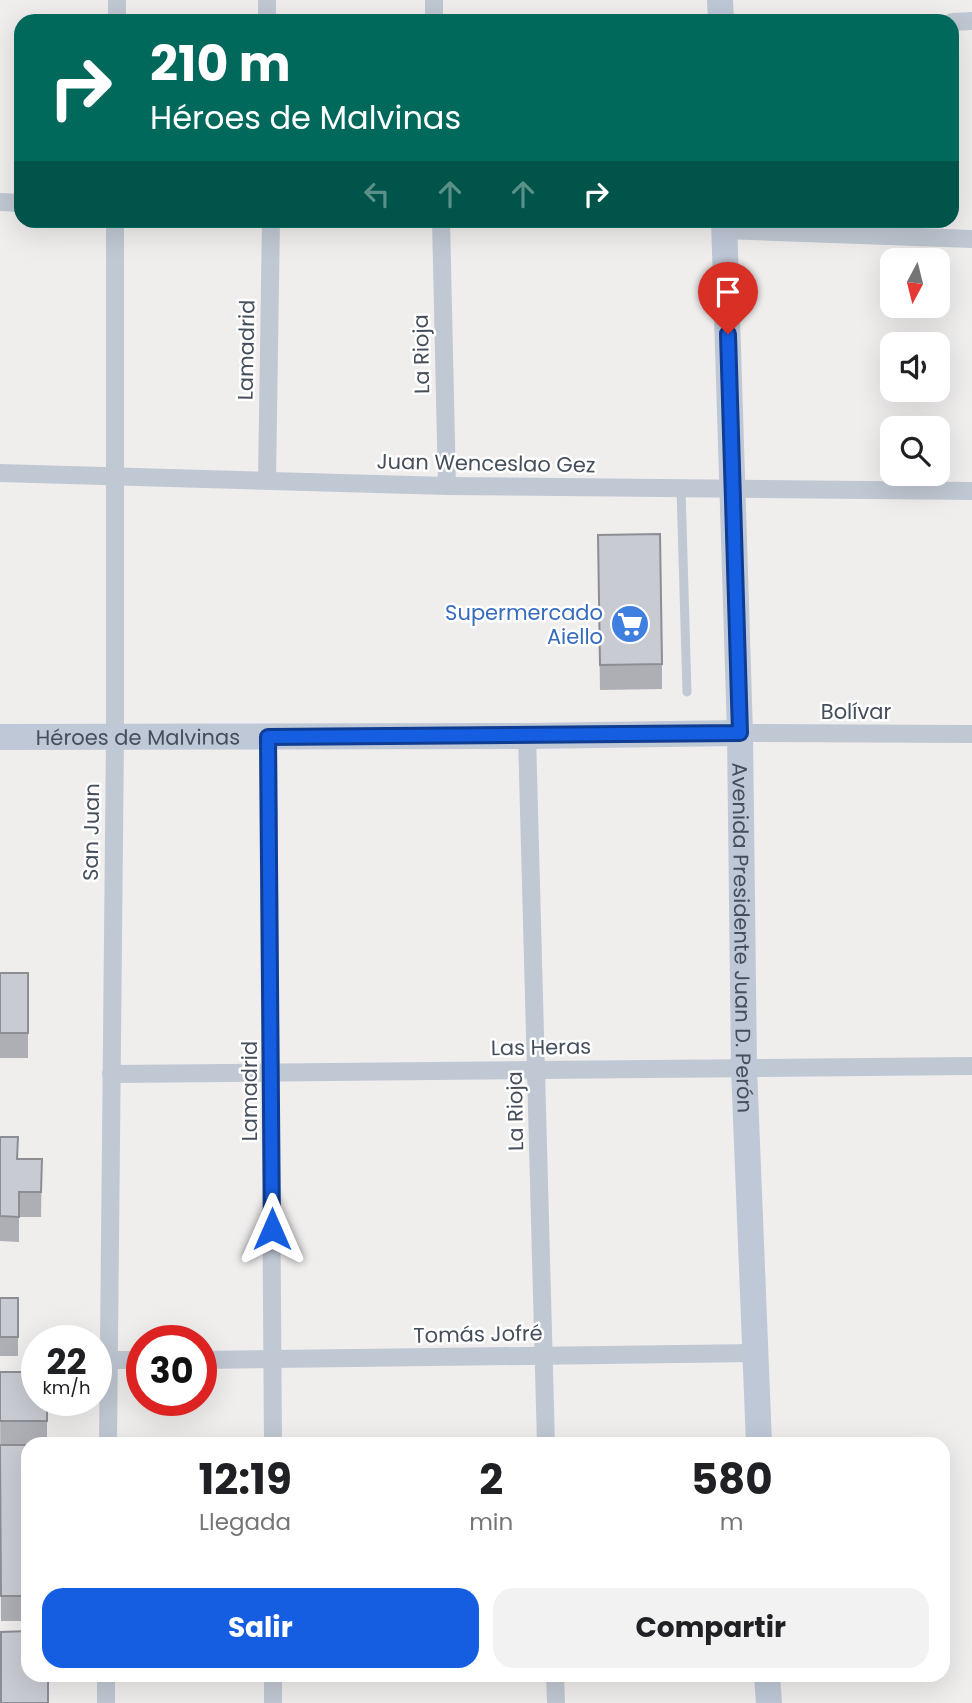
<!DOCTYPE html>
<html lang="es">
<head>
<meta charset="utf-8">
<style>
  :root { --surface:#fff; --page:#f2f2f2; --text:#202124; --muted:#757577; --accent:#155ee2 }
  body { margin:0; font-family:Poppins,sans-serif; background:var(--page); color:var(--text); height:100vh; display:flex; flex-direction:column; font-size:26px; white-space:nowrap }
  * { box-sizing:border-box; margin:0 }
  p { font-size:23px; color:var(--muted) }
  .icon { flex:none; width:38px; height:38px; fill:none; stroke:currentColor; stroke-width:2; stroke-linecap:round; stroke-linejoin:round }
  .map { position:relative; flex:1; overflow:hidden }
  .drawer { position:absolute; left:21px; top:1437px; width:929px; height:245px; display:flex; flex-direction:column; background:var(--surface); border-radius:21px; box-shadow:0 7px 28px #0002 }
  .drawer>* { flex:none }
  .hud { position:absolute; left:14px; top:14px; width:945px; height:214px; border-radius:21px; box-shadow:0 7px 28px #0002; background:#00695c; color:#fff; overflow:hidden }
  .needle { width:46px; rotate:187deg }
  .fabs { position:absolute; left:880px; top:248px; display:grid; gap:14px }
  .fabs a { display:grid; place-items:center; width:70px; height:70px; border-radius:14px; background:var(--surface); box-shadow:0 7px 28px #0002; font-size:35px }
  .speed { position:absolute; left:21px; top:1325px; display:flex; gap:14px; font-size:35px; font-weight:700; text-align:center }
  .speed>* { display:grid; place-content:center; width:91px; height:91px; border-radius:50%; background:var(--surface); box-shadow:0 7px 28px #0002; line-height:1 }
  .speed small { font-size:18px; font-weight:400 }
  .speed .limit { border:10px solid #d22; background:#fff; color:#111 }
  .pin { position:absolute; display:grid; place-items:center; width:60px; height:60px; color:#fff; margin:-72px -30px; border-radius:50% 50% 50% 0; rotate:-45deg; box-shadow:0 0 7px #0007 }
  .pin .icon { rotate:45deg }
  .me { position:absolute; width:77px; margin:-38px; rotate:0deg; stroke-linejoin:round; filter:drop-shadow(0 0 5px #0008) }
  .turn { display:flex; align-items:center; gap:24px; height:147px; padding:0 21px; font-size:32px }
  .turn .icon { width:91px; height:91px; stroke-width:2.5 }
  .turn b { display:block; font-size:49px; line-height:60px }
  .lanes { display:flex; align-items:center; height:66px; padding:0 21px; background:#0003; justify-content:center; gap:35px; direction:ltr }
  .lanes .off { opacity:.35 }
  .eta { display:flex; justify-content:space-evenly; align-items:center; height:119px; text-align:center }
  .eta b { font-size:42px; font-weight:700; line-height:49px }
  .primary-button { display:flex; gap:14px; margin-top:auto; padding:14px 21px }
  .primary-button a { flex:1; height:80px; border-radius:21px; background:var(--accent); color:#fff; font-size:28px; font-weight:700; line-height:80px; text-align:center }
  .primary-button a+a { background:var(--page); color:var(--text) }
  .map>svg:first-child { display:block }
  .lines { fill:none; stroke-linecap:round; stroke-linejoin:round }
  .service { stroke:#c0c8d3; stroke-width:9 }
  .minor { stroke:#c0c8d3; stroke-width:18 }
  .secondary { stroke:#bfc8d7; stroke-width:26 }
  .wall { fill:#adafb5 }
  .building { fill:#c9cbd3; stroke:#8d8e94; stroke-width:2 }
  .route-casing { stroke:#0e3d93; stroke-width:18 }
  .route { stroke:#155ee2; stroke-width:12 }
  .labels { text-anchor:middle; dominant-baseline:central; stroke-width:5; stroke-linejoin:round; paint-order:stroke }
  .street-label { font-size:21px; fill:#454f5b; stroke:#fff }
  .shop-label { font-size:21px; fill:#366cbe; stroke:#fff; text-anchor:end }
</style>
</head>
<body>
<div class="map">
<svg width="972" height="1703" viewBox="0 0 972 1703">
  <rect width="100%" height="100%" fill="#f0eded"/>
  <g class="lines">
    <polyline class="service" points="681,489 687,692"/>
    <g class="minor">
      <polyline points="267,0 267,21"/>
      <polyline points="434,0 434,21"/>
      <polyline points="117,21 117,0"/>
      <polyline points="952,22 972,21"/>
      <polyline points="0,202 21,203"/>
      <polyline points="441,220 447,486"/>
      <polyline points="724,230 972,239"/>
      <polyline points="0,473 447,486 972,491"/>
      <polyline points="267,480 271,220"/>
      <polyline points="740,733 972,734"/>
      <polyline points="527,736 546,1444"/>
      <polyline points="268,738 273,1444"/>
      <polyline points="111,1074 972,1066"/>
      <polyline points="108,1360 142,1360"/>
      <polyline points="201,1360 756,1353"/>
      <polyline points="108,1444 115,737 115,220"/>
      <polyline points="273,1675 273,1703"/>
      <polyline points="555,1675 556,1703"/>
      <polyline points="106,1703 106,1675"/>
    </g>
    <g class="secondary">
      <polyline points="720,0 721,21"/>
      <path id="s1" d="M 724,220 L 740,733 L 744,1068 L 759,1444"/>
      <path id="s2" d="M 0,737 L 527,736 L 740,733"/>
      <polyline points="767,1675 769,1703"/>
    </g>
  </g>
  <g class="wall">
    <polygon points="598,560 662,664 662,689 600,690"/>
    <rect x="0" y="973" width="28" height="85"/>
    <polygon points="0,1137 18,1159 42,1159 41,1217 19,1217 19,1242 0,1241"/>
    <rect x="0" y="1298" width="18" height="58"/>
    <polygon points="0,1372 47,1400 47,1444 28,1444 28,1621 1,1621"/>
  </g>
  <g class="building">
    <polygon points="660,534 662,664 600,665 598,535"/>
    <rect x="0" y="973" width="28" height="60"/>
    <polygon points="0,1137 18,1137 17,1159 42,1159 41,1192 19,1192 19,1217 0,1216"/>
    <rect x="0" y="1298" width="18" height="39"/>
    <polygon points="0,1372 37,1372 37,1400 47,1400 47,1421 0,1421"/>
    <polygon points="0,1445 28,1445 28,1596 1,1596"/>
    <polygon points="28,1631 28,1675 48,1675 48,1703 1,1703 1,1632"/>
  </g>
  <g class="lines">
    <defs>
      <polyline id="route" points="272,1229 268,737 740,733 728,334"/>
    </defs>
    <use href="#route" class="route-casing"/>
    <use href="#route" class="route"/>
  </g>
  <defs>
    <symbol id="supermarket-disc" viewBox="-11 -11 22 22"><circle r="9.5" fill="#3f7fe0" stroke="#fff"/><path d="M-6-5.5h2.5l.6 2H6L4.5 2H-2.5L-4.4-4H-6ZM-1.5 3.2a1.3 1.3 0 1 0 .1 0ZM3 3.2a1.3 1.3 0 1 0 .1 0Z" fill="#fff"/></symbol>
  </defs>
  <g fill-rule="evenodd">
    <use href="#supermarket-disc" x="608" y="602" width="44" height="44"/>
  </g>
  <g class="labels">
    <g class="street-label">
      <text transform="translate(246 350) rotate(-89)">Lamadrid</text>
      <text transform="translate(421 354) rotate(-91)">La Rioja</text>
      <text transform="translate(486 463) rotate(1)">Juan Wenceslao Gez</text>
      <text x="856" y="711">Bolívar</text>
      <text stroke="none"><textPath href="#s2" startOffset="138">Héroes de Malvinas</textPath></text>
      <text transform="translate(91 832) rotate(-89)">San Juan</text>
      <text stroke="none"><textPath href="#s1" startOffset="718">Avenida Presidente Juan D. Perón</textPath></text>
      <text transform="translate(541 1047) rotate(-1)">Las Heras</text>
      <text transform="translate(249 1091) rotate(-90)">Lamadrid</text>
      <text transform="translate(515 1111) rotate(-91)">La Rioja</text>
      <text transform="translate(478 1334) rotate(-1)">Tomás Jofré</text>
    </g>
    <g class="shop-label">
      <text x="603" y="612">Supermercado<tspan x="603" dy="24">Aiello</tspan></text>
    </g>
  </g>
</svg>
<div class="fabs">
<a><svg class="needle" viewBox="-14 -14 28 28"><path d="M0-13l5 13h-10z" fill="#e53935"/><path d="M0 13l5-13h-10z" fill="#757577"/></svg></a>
<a><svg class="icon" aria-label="sound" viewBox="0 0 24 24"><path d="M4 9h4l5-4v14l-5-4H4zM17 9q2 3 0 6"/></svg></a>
<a><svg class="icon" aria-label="search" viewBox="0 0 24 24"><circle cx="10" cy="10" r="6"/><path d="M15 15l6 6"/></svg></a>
</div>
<div class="speed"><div>22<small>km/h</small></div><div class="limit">30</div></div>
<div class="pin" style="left:728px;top:334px;background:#d93025"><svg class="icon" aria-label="arrive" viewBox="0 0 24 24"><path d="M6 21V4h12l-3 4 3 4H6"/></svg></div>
<svg class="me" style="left:272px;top:1229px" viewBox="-20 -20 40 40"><path d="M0-17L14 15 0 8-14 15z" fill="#155ee2" stroke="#fff" stroke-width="4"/></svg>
<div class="hud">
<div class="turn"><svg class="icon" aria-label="right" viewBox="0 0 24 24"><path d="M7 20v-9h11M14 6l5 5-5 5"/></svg><div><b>210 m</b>Héroes de Malvinas</div></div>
<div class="lanes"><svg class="icon off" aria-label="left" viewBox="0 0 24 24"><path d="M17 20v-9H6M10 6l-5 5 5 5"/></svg><svg class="icon off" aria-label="ahead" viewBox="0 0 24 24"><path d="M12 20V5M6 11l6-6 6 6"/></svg><svg class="icon off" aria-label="ahead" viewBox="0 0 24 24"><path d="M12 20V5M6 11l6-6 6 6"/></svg><svg class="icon" aria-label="right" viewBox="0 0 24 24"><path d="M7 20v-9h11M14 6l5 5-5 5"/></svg></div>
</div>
<section class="drawer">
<div class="eta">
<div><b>12:19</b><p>Llegada</p></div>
<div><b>2</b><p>min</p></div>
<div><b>580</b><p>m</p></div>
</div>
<div class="primary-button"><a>Salir</a><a>Compartir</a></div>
</section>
</div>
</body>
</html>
